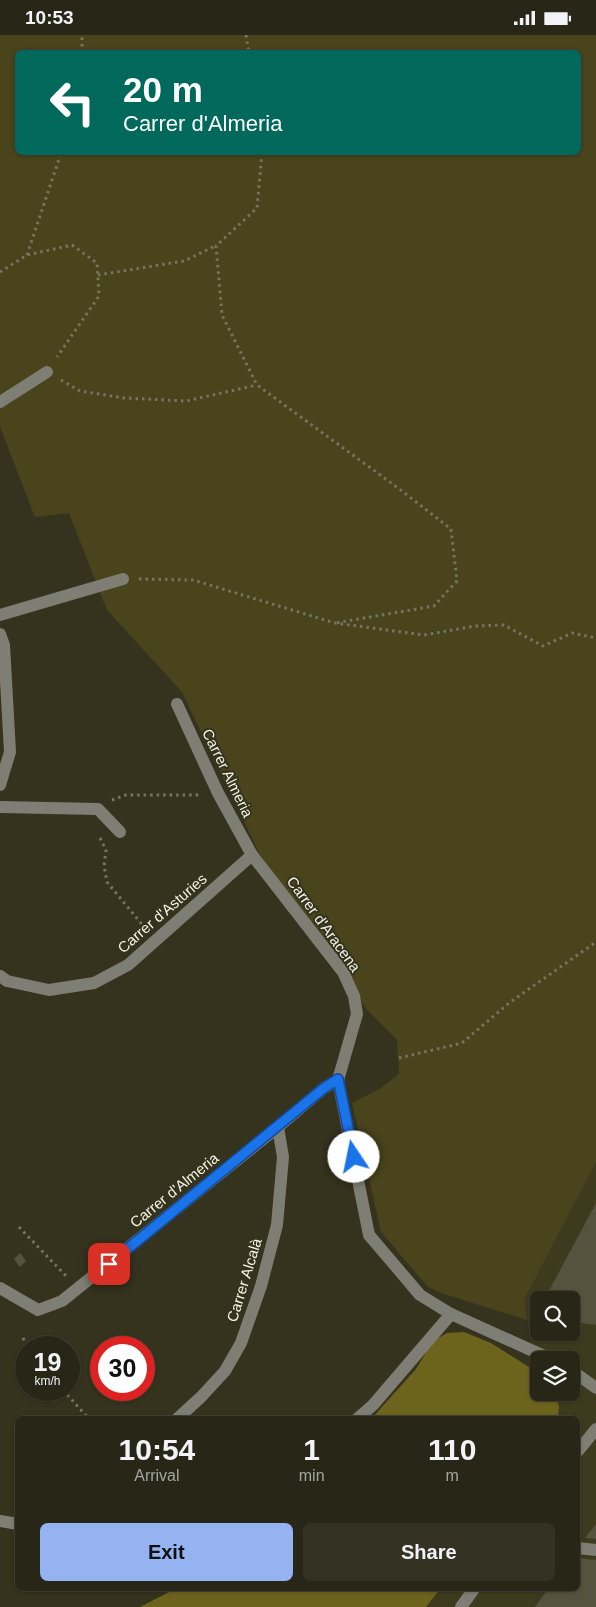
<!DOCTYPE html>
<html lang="en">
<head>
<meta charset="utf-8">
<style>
  :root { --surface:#282616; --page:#343223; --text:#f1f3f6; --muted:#a5a5a1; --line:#444335; --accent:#95b2f1 }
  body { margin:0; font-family:Arial,sans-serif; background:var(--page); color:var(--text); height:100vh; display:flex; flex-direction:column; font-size:19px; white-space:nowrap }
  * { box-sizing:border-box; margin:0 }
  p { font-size:16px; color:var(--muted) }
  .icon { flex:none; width:28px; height:28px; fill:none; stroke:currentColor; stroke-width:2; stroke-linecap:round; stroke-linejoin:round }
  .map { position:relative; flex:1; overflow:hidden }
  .details { position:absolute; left:15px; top:1381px; width:565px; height:175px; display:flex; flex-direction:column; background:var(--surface); border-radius:8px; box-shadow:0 1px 4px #0004,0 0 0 1px var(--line) }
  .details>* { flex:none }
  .hud { position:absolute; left:15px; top:15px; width:566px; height:105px; border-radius:8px; box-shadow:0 1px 4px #0004,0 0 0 1px var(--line); background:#00695c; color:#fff; overflow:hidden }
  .buttons { position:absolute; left:530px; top:1256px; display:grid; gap:10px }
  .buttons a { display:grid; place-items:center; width:50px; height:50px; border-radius:8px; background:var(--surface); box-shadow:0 1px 4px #0004,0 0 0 1px var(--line); font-size:25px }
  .speed { position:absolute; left:15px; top:1301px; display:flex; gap:10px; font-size:25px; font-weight:700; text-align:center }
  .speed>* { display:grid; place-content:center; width:65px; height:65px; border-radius:50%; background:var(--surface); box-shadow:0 1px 4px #0004,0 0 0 1px var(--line); line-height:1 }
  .speed small { font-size:12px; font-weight:400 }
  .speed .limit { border:8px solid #d22; background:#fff; color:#111 }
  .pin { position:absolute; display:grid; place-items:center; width:42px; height:42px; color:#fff; margin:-21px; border-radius:10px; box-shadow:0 2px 8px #0006 }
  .me { position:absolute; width:55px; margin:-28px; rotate:349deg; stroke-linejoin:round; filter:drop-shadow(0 0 4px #0008) }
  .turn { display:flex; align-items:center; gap:18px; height:105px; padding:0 25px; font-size:22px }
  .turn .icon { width:65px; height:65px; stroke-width:2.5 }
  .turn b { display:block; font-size:35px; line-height:42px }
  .eta { display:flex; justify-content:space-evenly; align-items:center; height:85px; text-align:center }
  .eta b { font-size:30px; font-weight:700; line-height:35px }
  .primary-button { display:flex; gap:10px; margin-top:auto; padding:10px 25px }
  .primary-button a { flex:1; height:58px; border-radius:8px; background:var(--accent); color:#111; font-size:20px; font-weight:700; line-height:58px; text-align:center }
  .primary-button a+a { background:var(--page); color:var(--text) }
  .status { display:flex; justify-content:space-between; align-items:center; height:35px; padding:0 25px; background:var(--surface); direction:ltr }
  .status svg { height:14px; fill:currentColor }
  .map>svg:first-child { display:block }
  .built { fill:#3d3a1e; fill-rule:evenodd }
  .green { fill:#49441c; fill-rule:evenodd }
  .forest { fill:#6c641d }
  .building { fill:#55533d }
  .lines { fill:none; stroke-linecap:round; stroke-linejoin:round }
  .path { stroke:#767562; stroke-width:3; stroke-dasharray:2.5 4; stroke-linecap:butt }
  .minor { stroke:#7f7e74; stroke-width:12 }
  .route-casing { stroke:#114b97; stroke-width:12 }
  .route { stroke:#1a73e8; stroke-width:9 }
  .labels { text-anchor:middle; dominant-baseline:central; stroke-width:4; stroke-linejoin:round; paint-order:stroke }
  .street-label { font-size:15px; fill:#f4f3e6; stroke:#35331e }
</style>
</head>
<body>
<div class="status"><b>10:53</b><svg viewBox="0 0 49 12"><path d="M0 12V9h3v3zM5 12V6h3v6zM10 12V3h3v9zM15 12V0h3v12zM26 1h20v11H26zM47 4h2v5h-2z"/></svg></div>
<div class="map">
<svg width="596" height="1572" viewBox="0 0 596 1572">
  <rect width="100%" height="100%" fill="#35331e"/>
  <path class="built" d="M 596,1127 L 596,1572 L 426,1572 L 440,1554 L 578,1554 L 578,1384 L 558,1384 L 559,1371 L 554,1358 L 571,1358 L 571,1325 L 539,1325 L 539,1340 L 537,1337 L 523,1265 ZM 539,1265 L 571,1265 L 571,1298 L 539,1298 Z"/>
  <path class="green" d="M 0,0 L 596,0 L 596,1127 L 524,1265 L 527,1285 L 441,1258 L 428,1252 L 381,1197 L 352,1068 L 381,1053 L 399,1039 L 397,1005 L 367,975 L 261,822 L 182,657 L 107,575 L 69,478 L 35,482 L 0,392 ZM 18,18 L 579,18 L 579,118 L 18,118 Z"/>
  <g class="forest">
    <polygon points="464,1297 491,1308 537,1337 539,1340 539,1358 554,1358 559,1371 558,1384 371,1384 416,1334 433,1306 447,1298"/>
    <polygon points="175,1554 440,1554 426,1572 140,1572"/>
  </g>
  <g class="building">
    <polygon points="596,1168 596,1290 582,1288 571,1282 571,1265 544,1265"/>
    <polygon points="20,1218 26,1226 20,1232 14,1224"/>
    <polygon points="596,1489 596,1504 585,1503"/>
    <polygon points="578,1523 596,1525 596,1572 535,1572 548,1554 578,1554"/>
  </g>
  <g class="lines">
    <g class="path">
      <polyline points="246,0 249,18"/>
      <polyline points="82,18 82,0"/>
      <polyline points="262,118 257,173 216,211 222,280 257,350 398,453 451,494 457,546 434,571 335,588"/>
      <polyline points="27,220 61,118"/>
      <polyline points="0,237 27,220 72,210 97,228 99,261 57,322"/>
      <polyline points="98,240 184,226 215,211"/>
      <polyline points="61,345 80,356 124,363 186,366 257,350"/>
      <polyline points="139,544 193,545 335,588 424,600 475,591 504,590 543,611 572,598 596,603"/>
      <polyline points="112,765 126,760 200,760"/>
      <polyline points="100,803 106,815 104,831 107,847 144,892"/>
      <polyline points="399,1023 462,1008 509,968 596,907"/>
      <polyline points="19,1192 66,1241"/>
      <polyline points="23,1303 28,1312"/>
      <polyline points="63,1355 89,1384"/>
    </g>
    <g class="minor">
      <polyline points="0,367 47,337"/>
      <polyline points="0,580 123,544"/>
      <polyline points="0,599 4,610 10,717 0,750"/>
      <polyline points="177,669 218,758 252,820 343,937 354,961 357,979 338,1045 369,1200 420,1260 451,1279 553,1325"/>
      <polyline points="0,772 98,774 120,797"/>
      <polyline points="0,941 7,946 49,955 94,948 128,930 252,820"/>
      <polyline points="0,1253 38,1275 62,1266 278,1092 324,1053 338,1045"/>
      <polyline points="571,1335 596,1353"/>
      <polyline points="177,1384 201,1362 225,1336 241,1308 261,1251 277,1190 283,1122 278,1092"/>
      <polyline points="357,1384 373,1370 451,1279"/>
      <polyline points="578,1416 596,1394"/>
      <polyline points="0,1486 18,1489"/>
      <polyline points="578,1513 596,1515"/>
      <polyline points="461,1572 474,1554"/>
    </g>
  </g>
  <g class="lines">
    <defs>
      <polyline id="route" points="109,1229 324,1053 338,1044 354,1122"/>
    </defs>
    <use href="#route" class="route-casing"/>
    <use href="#route" class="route"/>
  </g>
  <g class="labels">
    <g class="street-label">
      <text transform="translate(228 738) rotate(64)">Carrer Almeria</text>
      <text transform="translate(162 878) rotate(-41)">Carrer d'Asturies</text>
      <text transform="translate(324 889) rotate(54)">Carrer d'Aracena</text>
      <text transform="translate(174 1155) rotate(-39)">Carrer d'Almeria</text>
      <text transform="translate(244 1245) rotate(-73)">Carrer Alcalà</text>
    </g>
  </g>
</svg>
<div class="buttons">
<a><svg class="icon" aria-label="search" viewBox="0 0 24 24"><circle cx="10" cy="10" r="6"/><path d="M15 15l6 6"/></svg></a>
<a><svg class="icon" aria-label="layers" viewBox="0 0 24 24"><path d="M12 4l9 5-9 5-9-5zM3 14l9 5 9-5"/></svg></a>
</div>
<div class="speed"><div>19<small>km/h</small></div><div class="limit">30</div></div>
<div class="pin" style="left:109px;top:1229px;background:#d93025"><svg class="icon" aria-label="arrive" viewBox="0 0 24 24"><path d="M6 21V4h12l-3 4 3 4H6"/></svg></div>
<svg class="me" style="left:354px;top:1122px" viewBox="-20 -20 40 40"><circle r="19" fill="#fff"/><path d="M0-13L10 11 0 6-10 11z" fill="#1a73e8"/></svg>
<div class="hud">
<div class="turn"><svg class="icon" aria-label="left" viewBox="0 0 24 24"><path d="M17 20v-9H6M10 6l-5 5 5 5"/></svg><div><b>20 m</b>Carrer d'Almeria</div></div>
</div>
<section class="details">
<div class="eta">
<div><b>10:54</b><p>Arrival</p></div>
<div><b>1</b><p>min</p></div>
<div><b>110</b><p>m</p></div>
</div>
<div class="primary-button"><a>Exit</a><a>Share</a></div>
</section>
</div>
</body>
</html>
